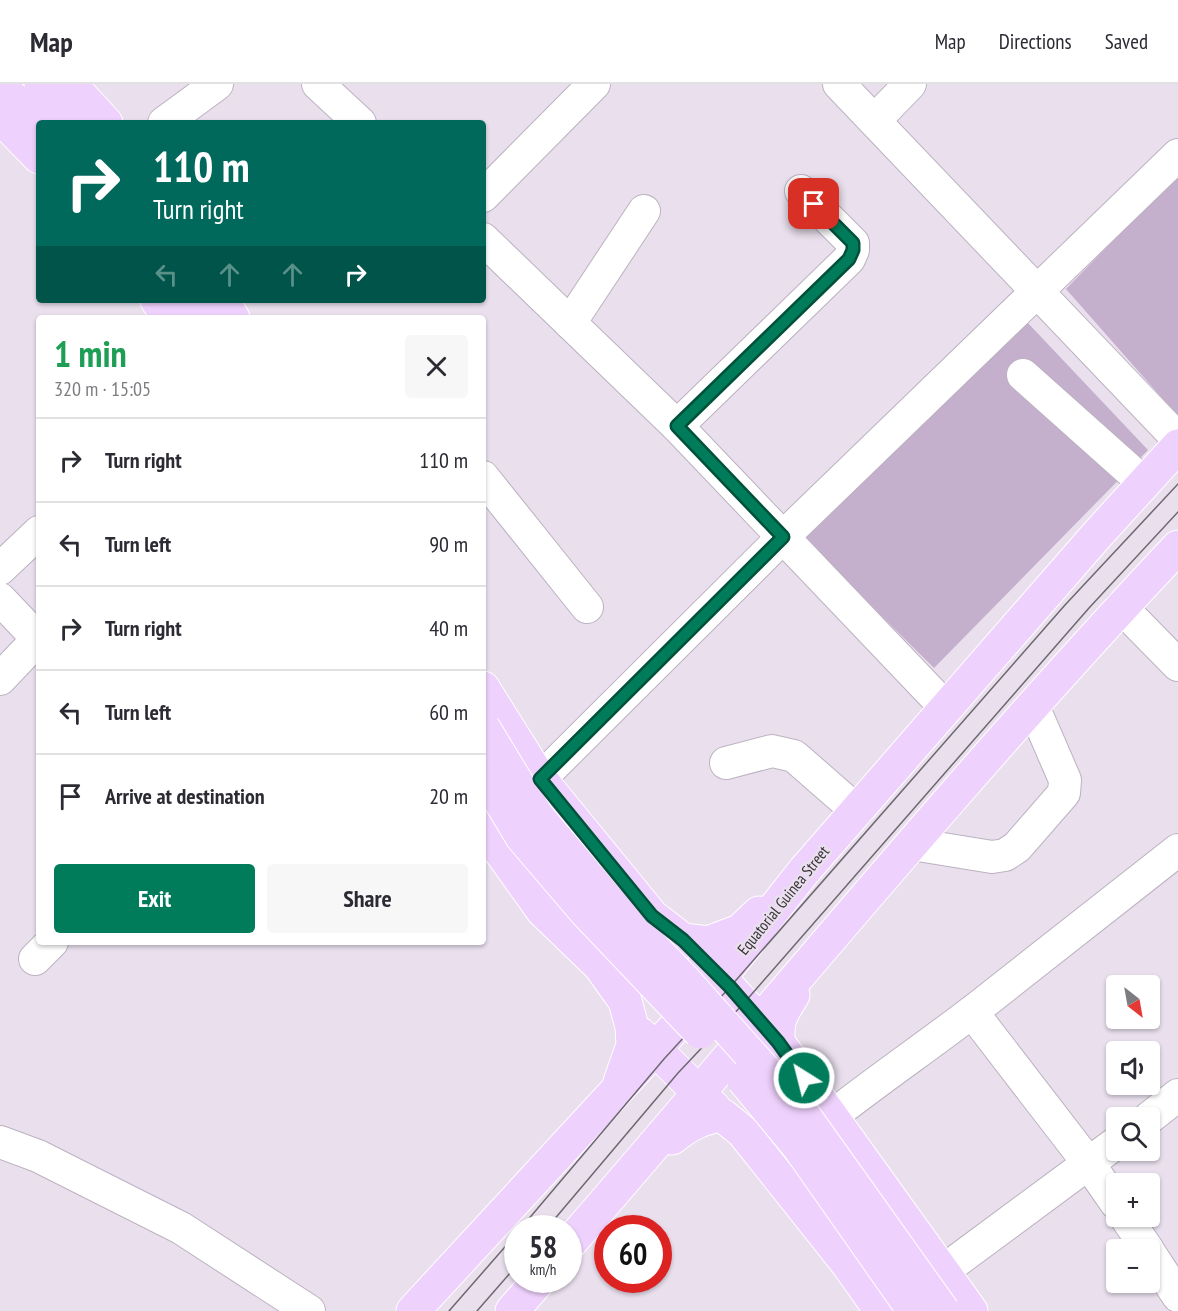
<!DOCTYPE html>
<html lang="en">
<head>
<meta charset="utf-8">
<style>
  :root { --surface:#fff; --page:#f7f7f7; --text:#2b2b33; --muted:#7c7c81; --line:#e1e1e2; --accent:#017c5a }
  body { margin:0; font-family:"PT Sans Narrow",sans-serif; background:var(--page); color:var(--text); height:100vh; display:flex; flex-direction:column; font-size:22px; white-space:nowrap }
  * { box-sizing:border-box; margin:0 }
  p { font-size:20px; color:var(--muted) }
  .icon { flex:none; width:33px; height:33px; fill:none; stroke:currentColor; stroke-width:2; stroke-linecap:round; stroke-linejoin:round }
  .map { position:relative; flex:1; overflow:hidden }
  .details { position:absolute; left:36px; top:231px; width:450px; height:630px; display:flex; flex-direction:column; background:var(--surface); border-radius:6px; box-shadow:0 2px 4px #0004 }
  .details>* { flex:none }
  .guide { position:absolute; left:36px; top:36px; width:450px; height:183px; border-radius:6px; box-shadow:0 2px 4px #0004; background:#00695c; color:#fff; overflow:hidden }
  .needle { width:39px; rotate:149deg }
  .controls { position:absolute; left:1106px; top:891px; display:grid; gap:12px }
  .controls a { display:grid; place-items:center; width:54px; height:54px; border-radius:6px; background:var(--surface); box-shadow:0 2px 4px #0004; font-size:30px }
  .speed { position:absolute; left:504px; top:1131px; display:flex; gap:12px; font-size:30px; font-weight:700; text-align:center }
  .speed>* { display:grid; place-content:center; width:78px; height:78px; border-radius:50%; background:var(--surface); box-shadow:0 2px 4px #0004; line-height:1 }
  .speed small { font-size:15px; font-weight:400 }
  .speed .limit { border:9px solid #d22; background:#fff; color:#111 }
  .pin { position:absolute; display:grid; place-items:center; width:51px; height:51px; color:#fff; margin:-26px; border-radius:12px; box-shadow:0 3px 9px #0006 }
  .me { position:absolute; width:66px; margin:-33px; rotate:324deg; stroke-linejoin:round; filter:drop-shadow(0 0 4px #0008) }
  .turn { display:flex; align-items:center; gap:21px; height:126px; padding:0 18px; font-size:27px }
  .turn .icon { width:78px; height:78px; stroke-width:2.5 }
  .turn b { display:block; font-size:42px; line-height:51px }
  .lanes { display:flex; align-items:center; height:57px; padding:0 18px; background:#0003; justify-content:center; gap:30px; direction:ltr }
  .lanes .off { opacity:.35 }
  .round { display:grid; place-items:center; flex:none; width:63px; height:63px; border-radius:6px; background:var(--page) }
  .head { display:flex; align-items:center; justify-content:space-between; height:102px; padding:0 18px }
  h1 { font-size:36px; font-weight:700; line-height:45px; color:#1e9e55 }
  .action { display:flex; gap:12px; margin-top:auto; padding:12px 18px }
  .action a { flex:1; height:69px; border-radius:6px; background:var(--accent); color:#fff; font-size:24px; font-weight:700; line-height:69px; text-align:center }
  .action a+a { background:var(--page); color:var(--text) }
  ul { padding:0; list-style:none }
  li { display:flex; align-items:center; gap:18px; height:84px; padding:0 18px; border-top:2px solid var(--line) }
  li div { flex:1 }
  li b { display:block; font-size:22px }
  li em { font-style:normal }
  header { display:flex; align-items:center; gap:36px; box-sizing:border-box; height:84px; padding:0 30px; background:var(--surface); border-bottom:2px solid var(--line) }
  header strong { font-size:28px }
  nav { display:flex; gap:33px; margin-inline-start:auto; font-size:21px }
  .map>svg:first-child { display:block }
  .green { fill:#c4afcd }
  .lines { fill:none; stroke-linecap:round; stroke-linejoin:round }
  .minor-casing { stroke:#bcb2c0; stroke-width:34 }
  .major-casing { stroke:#fff; stroke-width:35 }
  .minor { stroke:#fff; stroke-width:32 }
  .major { stroke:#efd1fd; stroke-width:33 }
  .tram { stroke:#6d6870; stroke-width:1.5 }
  .major-bridge-casing { stroke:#fff; stroke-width:35; stroke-linecap:butt }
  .major-bridge { stroke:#efd1fd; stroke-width:33 }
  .route-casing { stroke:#01513a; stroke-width:15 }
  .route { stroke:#017c5a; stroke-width:10 }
  .labels { text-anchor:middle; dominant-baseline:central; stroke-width:5; stroke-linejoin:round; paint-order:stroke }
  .street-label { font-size:16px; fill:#373339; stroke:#e9dfed }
</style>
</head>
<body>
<header>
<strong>Map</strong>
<nav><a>Map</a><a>Directions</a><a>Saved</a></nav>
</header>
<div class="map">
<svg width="1178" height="1227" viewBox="0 0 1178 1227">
  <rect width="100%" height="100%" fill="#e9dfed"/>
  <g class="green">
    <polygon points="1178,90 1178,330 1177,331 1066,205"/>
    <polygon points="1026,237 1148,366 934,584 802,453"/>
  </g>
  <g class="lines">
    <defs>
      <g id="minor">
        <polyline points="318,0 360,39"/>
        <polyline points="839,0 1178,355"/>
        <polyline points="875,36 910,0"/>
        <polyline points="164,39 217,0"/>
        <polyline points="483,112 594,0"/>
        <polyline points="483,155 677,342 946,624"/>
        <polyline points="570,239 644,127"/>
        <polyline points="1023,291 1144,399"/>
        <polyline points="677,342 849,175 853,166 853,159 801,107"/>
        <polyline points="483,393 587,523"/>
        <polyline points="0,485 39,448"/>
        <polyline points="0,515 39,556"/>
        <polyline points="1121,523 1178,581"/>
        <polyline points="0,595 38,555"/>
        <polyline points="726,679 772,667 794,672 857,727"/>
        <polyline points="540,695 783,453 1178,71"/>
        <polyline points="912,760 992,773 1005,771 1017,763 1064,709 1065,696 1033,622"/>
        <polyline points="35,875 52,858"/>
        <path d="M 832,1032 C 878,996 926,963 972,928"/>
        <polyline points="1149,1034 1178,1011"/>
        <polyline points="0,1058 38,1072 181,1144 309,1227"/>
        <polyline points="1116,1119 1089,1080 972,928 1178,766"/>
        <polyline points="1125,1132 1148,1166"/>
        <polyline points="1149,1168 1178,1212"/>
        <polyline points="943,1187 1116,1059"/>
      </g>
      <g id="major">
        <polyline points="41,0 77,39"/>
        <polyline points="70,0 106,39"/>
        <polyline points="0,2 39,40"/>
        <polyline points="0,33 39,73"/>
        <polyline points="157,216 169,234"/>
        <polyline points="186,216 198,234"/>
        <polyline points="222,216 233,234"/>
        <polyline points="483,604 540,695 652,832 683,856 708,859 740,847 759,829"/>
        <polyline points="483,743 543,827 600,882 625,917 632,943 633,961 620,998"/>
        <polyline points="705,877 773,952"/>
        <path d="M 793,911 C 781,930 777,935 778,958 L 971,1227"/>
        <polyline points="640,950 714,1024"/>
        <path d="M 672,1054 C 688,1041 701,1034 722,1031 L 743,1048 L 847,1179 L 881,1227"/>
        <path d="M 568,1161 C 770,928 966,688 1178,463"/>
        <polyline points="413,1227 715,900 804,787 1096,452 1178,362"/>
        <polyline points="512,1227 539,1196"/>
      </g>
    </defs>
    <use href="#minor" class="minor-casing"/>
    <use href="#major" class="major-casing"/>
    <use href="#minor" class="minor"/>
    <use href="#major" class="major"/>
    <g class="tram">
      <polyline points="521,1144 664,975 730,903 1065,521 1178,400"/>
      <polyline points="547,1144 678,989 744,919 1089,524 1178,428"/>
      <polyline points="449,1227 518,1148"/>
      <polyline points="477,1227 518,1180"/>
    </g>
    <defs>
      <g id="major-bridge">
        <polyline points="483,643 537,732 606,814 683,895 800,1026 943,1227"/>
        <polyline points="483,688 522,753 586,828 700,948"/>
        <polyline points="743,995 799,1063 914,1227"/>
      </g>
    </defs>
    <use href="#major-bridge" class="major-bridge-casing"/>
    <use href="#major-bridge" class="major-bridge"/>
  </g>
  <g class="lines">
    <defs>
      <polyline id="route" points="804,994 778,958 730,903 683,856 652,832 540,695 783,453 677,342 849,175 853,166 853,159 814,120"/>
    </defs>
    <use href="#route" class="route-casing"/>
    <use href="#route" class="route"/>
  </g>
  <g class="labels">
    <g class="street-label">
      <text transform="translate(783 816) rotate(-51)">Equatorial Guinea Street</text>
    </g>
  </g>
</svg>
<div class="controls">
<a><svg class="needle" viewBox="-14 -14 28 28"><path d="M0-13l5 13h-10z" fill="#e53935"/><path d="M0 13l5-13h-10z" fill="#7c7c81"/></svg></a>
<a><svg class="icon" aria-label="sound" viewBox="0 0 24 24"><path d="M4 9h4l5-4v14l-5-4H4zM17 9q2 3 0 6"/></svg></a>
<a><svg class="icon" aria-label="search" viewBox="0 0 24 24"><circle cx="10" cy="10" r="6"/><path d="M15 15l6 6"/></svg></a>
<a>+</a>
<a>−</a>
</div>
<div class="speed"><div>58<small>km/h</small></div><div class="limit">60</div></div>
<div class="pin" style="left:814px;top:120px;background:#d93025"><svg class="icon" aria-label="arrive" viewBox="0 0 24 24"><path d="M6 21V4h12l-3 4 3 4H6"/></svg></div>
<svg class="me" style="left:804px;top:994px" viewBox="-20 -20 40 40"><circle r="17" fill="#017c5a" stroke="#fff" stroke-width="3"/><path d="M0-11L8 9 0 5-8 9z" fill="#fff"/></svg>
<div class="guide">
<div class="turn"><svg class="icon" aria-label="right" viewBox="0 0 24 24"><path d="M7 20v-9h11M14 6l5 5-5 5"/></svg><div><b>110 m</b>Turn right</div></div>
<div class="lanes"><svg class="icon off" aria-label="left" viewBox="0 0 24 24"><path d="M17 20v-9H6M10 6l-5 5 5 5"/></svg><svg class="icon off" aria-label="ahead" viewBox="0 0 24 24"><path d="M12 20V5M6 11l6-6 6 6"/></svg><svg class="icon off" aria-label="ahead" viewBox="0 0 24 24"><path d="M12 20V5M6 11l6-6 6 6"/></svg><svg class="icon" aria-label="right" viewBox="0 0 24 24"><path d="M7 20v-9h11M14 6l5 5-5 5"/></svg></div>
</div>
<section class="details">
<div class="head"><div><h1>1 min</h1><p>320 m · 15:05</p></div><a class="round"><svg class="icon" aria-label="close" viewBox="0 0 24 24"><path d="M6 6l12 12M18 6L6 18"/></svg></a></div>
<ul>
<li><svg class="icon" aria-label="right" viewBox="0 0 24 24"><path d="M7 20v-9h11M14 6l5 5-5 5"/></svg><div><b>Turn right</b></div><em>110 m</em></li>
<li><svg class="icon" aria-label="left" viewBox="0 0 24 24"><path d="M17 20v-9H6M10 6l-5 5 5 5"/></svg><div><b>Turn left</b></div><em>90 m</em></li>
<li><svg class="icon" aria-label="right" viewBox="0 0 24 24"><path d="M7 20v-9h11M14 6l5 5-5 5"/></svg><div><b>Turn right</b></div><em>40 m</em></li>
<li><svg class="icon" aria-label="left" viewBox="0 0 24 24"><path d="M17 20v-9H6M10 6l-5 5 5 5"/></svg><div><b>Turn left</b></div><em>60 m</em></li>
<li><svg class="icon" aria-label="arrive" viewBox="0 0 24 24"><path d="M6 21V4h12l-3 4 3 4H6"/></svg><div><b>Arrive at destination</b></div><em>20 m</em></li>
</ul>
<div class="action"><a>Exit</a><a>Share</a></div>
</section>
</div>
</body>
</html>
